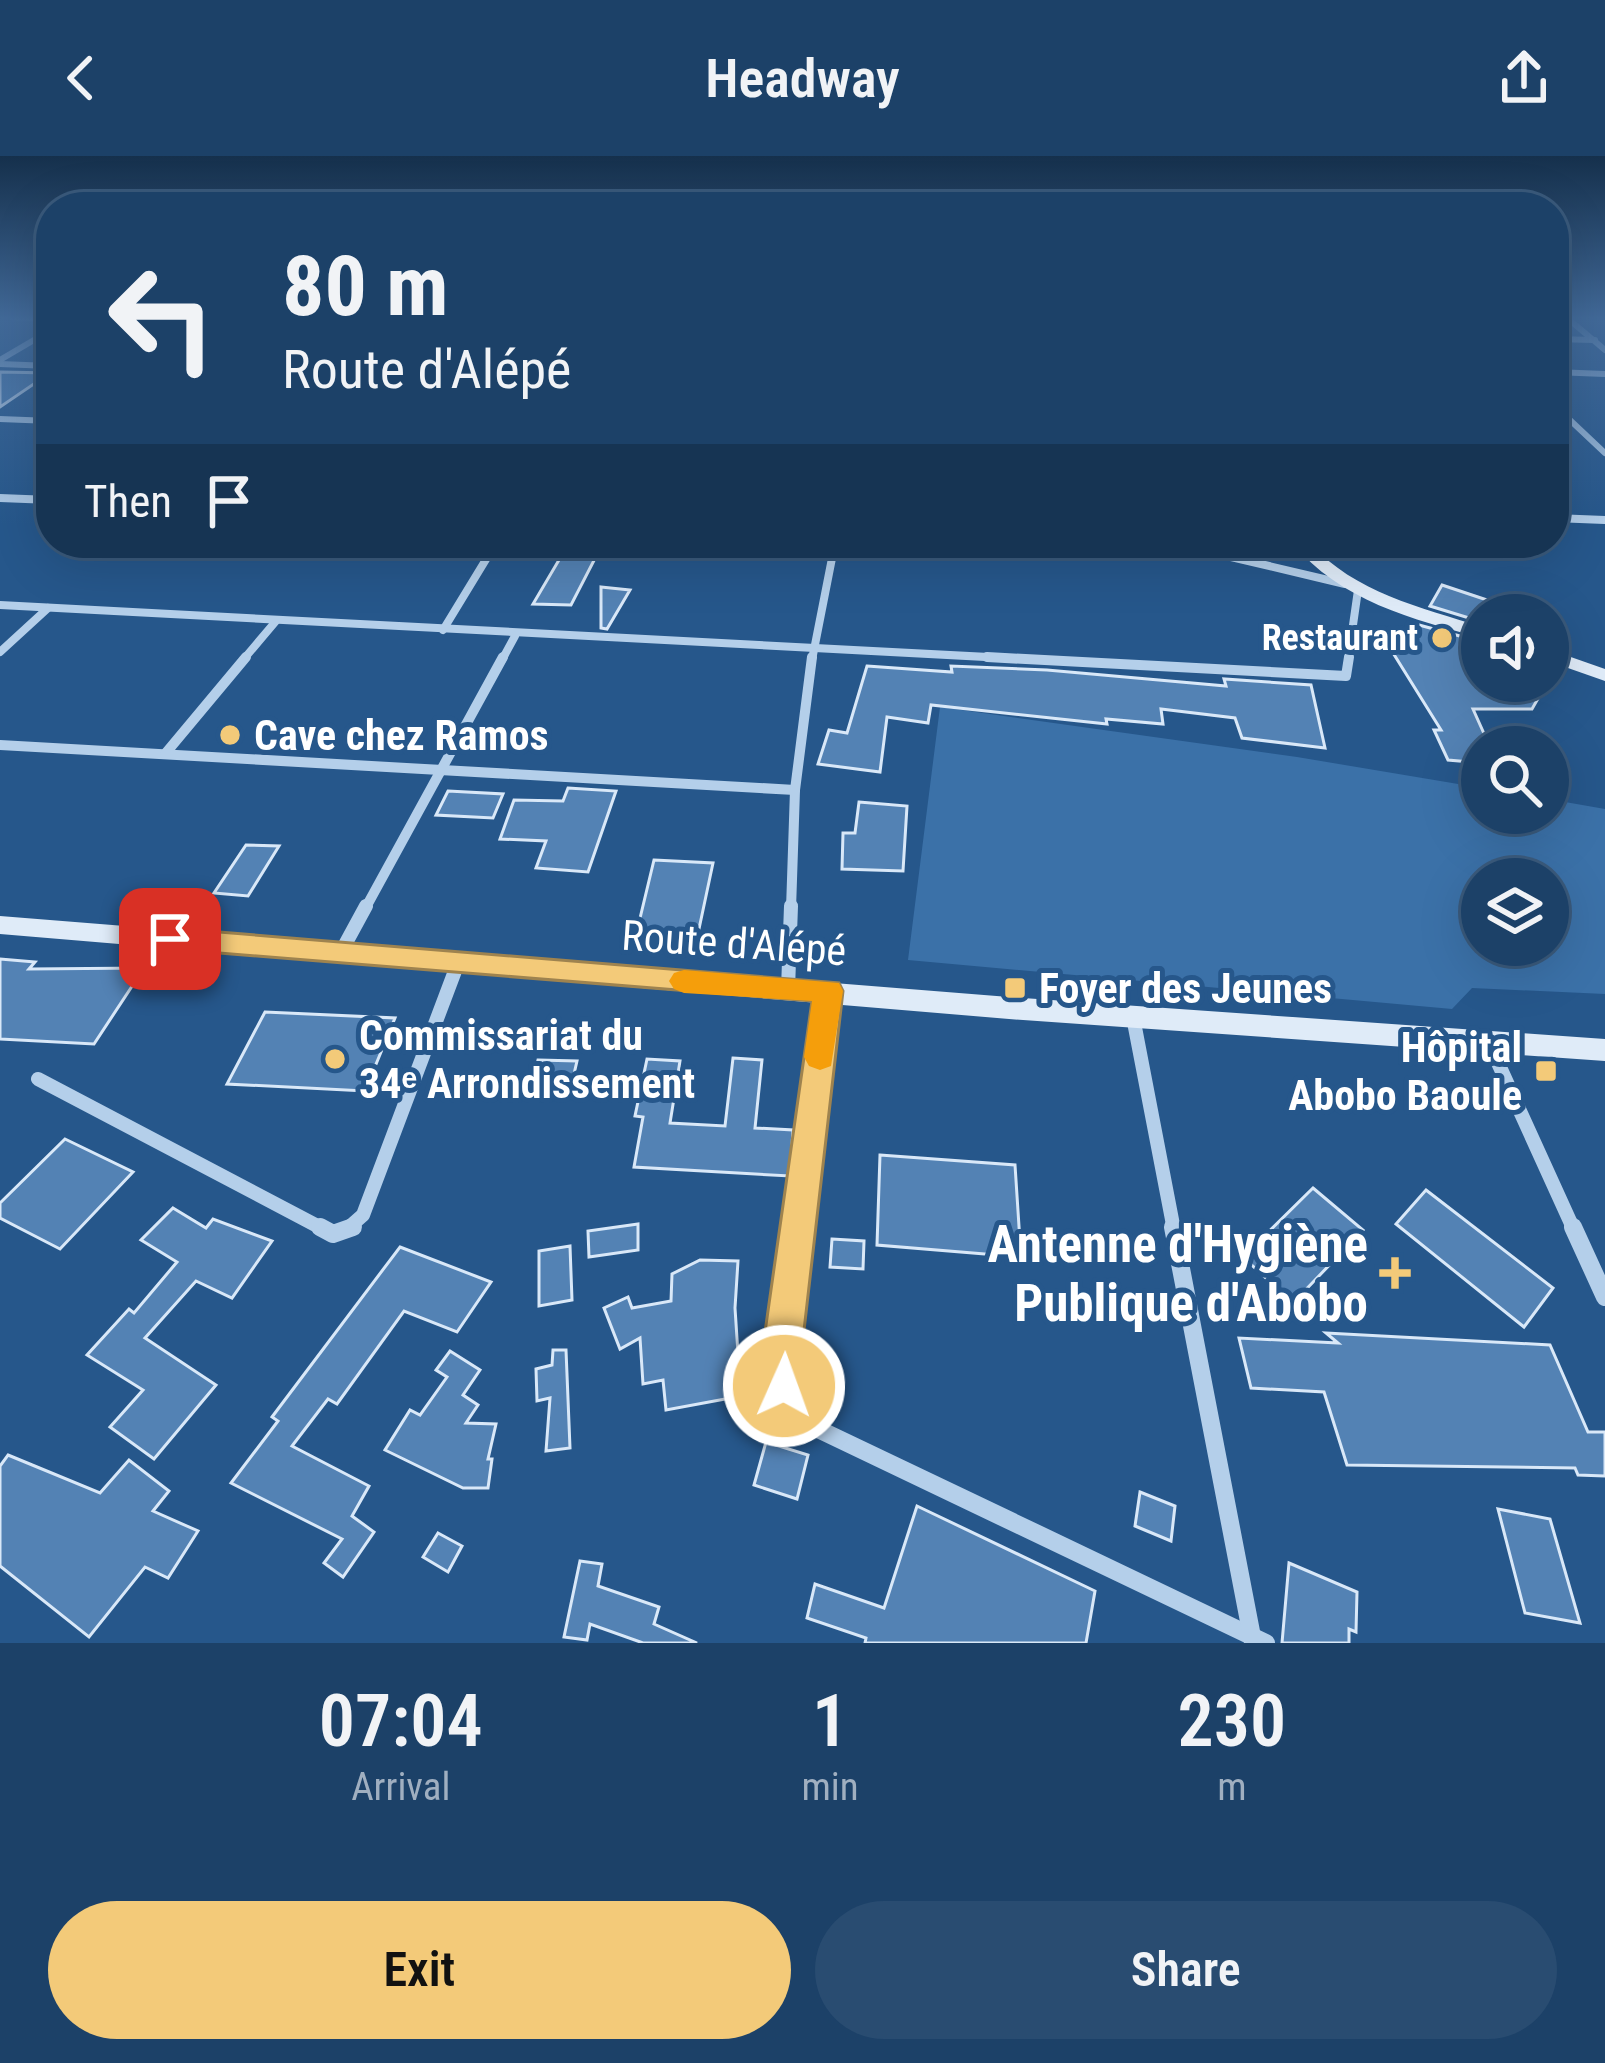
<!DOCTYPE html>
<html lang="en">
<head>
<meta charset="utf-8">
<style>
  :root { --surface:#1c4168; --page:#294c71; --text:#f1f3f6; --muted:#a0afc0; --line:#3a5a7c; --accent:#f3ca79 }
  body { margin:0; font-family:"Roboto Condensed",sans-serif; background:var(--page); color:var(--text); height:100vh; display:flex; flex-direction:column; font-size:45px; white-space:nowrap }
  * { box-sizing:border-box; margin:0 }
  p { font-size:39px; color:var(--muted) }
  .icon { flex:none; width:66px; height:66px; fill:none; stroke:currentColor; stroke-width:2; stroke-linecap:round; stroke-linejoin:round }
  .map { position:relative; height:1487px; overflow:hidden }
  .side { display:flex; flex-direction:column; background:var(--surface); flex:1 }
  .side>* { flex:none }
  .banner { position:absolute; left:36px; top:36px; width:1533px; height:366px; border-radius:48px; box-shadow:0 12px 48px #0002,0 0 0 3px var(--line); background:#1c4168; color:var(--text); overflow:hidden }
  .buttons { position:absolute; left:1461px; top:438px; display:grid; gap:24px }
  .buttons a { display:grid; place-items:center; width:108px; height:108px; border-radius:50%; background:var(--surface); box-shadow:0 12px 48px #0002,0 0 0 3px var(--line); font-size:60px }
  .pin { position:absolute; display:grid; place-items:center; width:102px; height:102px; color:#fff; margin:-51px; border-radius:24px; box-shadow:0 6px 18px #0006 }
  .me { position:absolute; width:132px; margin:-66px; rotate:2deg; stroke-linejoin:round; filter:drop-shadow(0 0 9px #0008) }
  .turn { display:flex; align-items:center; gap:42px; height:252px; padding:0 48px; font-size:54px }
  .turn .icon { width:156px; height:156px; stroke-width:2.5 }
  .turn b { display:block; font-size:84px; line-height:102px }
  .then { display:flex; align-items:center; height:114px; padding:0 48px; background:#0003; gap:24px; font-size:45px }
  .eta { display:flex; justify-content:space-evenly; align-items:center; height:204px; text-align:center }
  .eta b { font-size:72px; font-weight:600; line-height:84px }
  .cta { display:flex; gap:24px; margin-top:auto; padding:24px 48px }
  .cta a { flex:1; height:138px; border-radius:72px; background:var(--accent); color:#111; font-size:48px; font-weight:600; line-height:138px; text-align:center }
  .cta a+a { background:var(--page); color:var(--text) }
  header { display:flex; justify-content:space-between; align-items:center; height:156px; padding:0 48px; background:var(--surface); font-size:54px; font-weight:600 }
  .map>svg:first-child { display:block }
  .green { fill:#3b71a8; fill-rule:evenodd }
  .building { fill:#5382b4; stroke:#d9e8f8; stroke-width:3 }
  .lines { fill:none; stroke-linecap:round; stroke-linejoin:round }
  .street-far4 { stroke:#b4cfea; stroke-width:6 }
  .street-far3 { stroke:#b4cfea; stroke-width:8 }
  .street-far2 { stroke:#b4cfea; stroke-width:10 }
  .street-far1 { stroke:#b4cfea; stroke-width:14 }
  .street { stroke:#b4cfea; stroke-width:18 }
  .secondary { fill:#dfebf8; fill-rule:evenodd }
  .route { fill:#f3ca79; stroke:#9e834f; stroke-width:3 }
  .slow { fill:#f59e0b }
  .poi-dot { fill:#f3ca79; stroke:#26578b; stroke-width:4.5 }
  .labels { text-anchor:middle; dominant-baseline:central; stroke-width:10; stroke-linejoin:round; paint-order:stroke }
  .far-poi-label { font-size:36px; font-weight:bold; fill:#fff; stroke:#26578b; text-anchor:end }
  .poi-label { font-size:42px; font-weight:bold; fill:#fff; stroke:#26578b; text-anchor:start }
  .street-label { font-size:42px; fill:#fff; stroke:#26578b }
  .near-poi-label { font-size:51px; font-weight:bold; fill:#fff; stroke:#26578b; text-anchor:end }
</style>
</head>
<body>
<header><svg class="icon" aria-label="back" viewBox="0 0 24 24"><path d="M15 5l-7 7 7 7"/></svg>Headway<svg class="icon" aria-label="share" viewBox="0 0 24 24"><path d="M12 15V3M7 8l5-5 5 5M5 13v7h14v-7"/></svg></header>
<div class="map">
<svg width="1605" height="1487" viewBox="0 0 1605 1487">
  <rect width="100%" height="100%" fill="#26578b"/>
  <path class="green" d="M 940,551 L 1297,601 L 1482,632 L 1482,657 L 1548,657 L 1548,643 L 1605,653 L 1605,838 L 1472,832 L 1452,853 L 908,804 ZM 1482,723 L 1548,723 L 1548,789 L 1482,789 Z"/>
  <g class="building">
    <polygon points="0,216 50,217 0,251"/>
    <polygon points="569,387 603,387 571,449 533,448"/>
    <polygon points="1442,429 1502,449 1493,459 1482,459 1482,466 1430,450"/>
    <polygon points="601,431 630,434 607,473 601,472"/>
    <polygon points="1419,469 1482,486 1482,530 1548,525 1532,553 1473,553 1490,591 1482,591 1482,607 1448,604 1434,574 1441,574 1385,484 1406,490"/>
    <polygon points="867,510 952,516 951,510 1047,514 1226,530 1224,523 1311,529 1325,592 1242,582 1235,562 1161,553 1163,568 1106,563 1107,568 931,549 928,567 887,561 880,616 818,608 829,574 847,577"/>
    <polygon points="568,632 616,635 588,716 536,712 546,685 500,683 514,644 563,645"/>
    <polygon points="448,635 503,638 493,662 436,659"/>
    <polygon points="859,646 907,650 903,715 842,713 843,677 855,677"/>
    <polygon points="246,689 279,690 248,740 214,737"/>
    <polygon points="654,704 713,707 696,787 635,783"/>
    <polygon points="0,803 35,806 29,813 144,812 94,888 0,883"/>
    <polygon points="265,856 395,862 365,935 227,928"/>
    <polygon points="733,902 762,904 755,972 793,974 790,1020 634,1011 643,961 635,960 647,903 680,905 670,967 725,970"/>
    <polygon points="538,904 577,905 571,931 532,930"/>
    <polygon points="65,983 133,1016 60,1093 0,1062 0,1047"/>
    <polygon points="880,999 1015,1009 1021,1101 877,1089"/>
    <polygon points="1313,1032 1363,1074 1293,1147 1243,1101"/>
    <polygon points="1426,1034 1553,1132 1524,1171 1396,1068"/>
    <polygon points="173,1052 206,1072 213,1063 272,1085 232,1142 196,1125 145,1182 216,1229 154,1303 110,1271 143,1234 87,1199 129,1153 134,1157 177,1106 141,1084"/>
    <polygon points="638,1068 638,1094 589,1101 588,1075"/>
    <polygon points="832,1083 864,1085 863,1113 830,1111"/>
    <polygon points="570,1090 572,1144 539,1150 539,1095"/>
    <polygon points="400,1091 491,1126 457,1176 404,1155 337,1248 328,1243 292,1290 369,1330 352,1360 374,1376 343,1421 324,1407 342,1383 231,1327 278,1265 272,1261"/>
    <polygon points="700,1104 738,1105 735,1152 739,1213 733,1213 736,1241 666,1254 663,1224 643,1228 640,1182 620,1193 604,1152 628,1141 632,1152 671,1145 672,1118"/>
    <polygon points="1326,1177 1550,1189 1588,1276 1605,1276 1605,1320 1578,1319 1575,1312 1347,1309 1324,1236 1251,1232 1239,1182 1338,1187"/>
    <polygon points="553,1194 566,1194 570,1292 546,1295 550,1242 537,1245 536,1213 552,1209"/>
    <polygon points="450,1195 480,1214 463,1239 478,1249 466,1267 496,1268 488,1303 492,1303 488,1332 463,1332 385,1294 410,1254 420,1259 447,1221 436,1214"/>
    <polygon points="766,1286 808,1299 797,1343 754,1329"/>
    <polygon points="8,1299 100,1337 129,1304 169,1335 153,1355 198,1375 168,1422 145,1411 89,1481 0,1410 0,1310"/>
    <polygon points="1140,1336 1175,1350 1171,1385 1135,1370"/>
    <polygon points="917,1350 1095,1435 1086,1487 865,1487 866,1482 807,1462 815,1428 884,1452"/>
    <polygon points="1498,1353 1550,1363 1580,1467 1525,1457"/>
    <polygon points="438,1377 462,1390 448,1416 423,1401"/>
    <polygon points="580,1405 602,1408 598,1430 659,1451 654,1468 697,1487 643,1487 590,1468 587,1484 564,1481"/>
    <polygon points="1289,1407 1357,1436 1356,1476 1349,1473 1349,1487 1282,1487"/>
  </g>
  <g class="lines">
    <g class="street-far4">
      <polyline points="11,161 51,163"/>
      <polyline points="1566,161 1605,194"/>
      <polyline points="1554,183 1595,184"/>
      <polyline points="0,204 51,174"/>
      <polyline points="0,208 51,210"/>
      <polyline points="1554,216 1605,218"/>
      <polyline points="1554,249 1605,297"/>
      <polyline points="0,263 51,265"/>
    </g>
    <g class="street-far3">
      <polyline points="0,342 51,344"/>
      <polyline points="1554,362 1605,364"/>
      <polyline points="986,387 1213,397 1239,387"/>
      <polyline points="1214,397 1345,428"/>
      <polyline points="0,449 1044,504"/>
      <polyline points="443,474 496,387"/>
      <polyline points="0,496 48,452"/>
      <polyline points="243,504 276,465"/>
      <polyline points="502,504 515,480"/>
      <polyline points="812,504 835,387"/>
      <polyline points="1348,504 1358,434"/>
    </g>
    <g class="street-far2">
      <polyline points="987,501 1346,520 1349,501"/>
      <polyline points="0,589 795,634"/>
      <polyline points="165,598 246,501"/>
      <polyline points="365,753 503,501"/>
      <polyline points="791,753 795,634 812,501"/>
    </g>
    <g class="street-far1">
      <polyline points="341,796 366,750"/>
      <polyline points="788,833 791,750"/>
      <polyline points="1133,861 1174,1074"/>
      <polyline points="1489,887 1574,1074"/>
      <polyline points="38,923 325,1074"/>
      <polyline points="346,1074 363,1059 458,807"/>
      <polyline points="798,1074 828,836"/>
    </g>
    <g class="street">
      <polyline points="320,1071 333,1078 353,1071"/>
      <polyline points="798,1071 784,1183 784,1230 820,1274 1266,1487"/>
      <polyline points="1173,1071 1253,1486"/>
      <polyline points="1573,1071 1605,1141"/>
    </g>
    <g class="secondary">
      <path d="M 1293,387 L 1310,387 C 1355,437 1420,451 1482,471 L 1482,482 C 1414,464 1338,444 1293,387 Z"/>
      <polygon points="1548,493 1605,513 1605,525 1548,505"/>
      <polygon points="0,760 1009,841 1605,883 1605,905 1009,863 0,778"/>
    </g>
  </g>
  <linearGradient id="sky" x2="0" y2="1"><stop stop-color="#15304c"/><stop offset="0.44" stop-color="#416998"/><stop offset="1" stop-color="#416998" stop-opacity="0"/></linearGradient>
  <rect width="1605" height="369" fill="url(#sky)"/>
  <polygon class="route" points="170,772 839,827 843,835 803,1183 803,1230 798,1244 784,1250 770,1244 764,1230 764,1183 812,845 170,793 156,783"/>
  <polygon class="slow" points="684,814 839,827 843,835 831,910 820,914 809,910 804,901 812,845 684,837 674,833 669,825 674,817"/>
  <g class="poi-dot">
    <circle cx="1442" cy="482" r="12"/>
    <circle cx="230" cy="579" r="12"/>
    <rect x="1003" y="820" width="24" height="24" rx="6"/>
    <circle cx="335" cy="903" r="12"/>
    <rect x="1534" y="903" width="24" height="24" rx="6"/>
    <path d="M1389 1099h12v12h12v12h-12v12h-12v-12h-12v-12h12z"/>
  </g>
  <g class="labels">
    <g class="far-poi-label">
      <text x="1418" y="482">Restaurant</text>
    </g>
    <g class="poi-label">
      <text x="254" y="579">Cave chez Ramos</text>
      <text x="1039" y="832">Foyer des Jeunes</text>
      <text x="359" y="879">Commissariat du<tspan x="359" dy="48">34ᵉ Arrondissement</tspan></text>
      <text x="1522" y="891" text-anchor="end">Hôpital<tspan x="1522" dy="48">Abobo Baoule</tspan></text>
    </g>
    <g class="street-label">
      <text transform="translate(734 787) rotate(4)">Route d'Alépé</text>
    </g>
    <g class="near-poi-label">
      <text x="1368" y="1088">Antenne d'Hygiène<tspan x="1368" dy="59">Publique d'Abobo</tspan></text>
    </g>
  </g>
</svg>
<div class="buttons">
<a><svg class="icon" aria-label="sound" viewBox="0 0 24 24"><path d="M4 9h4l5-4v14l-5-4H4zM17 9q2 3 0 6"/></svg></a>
<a><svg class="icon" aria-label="search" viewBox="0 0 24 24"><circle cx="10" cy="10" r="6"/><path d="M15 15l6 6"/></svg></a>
<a><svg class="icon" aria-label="layers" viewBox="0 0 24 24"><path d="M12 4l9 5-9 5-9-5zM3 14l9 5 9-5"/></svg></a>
</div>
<div class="pin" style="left:170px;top:783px;background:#d93025"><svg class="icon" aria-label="arrive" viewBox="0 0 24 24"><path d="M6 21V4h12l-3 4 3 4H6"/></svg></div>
<svg class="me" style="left:784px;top:1230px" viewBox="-20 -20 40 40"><circle r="17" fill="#f3ca79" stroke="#fff" stroke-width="3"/><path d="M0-11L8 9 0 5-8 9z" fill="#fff"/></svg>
<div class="banner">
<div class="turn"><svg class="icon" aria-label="left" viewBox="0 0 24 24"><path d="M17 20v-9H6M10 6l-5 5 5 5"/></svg><div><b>80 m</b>Route d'Alépé</div></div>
<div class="then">Then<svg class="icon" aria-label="arrive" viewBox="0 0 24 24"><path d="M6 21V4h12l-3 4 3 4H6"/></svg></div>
</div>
</div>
<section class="side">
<div class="eta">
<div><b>07:04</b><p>Arrival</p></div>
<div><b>1</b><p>min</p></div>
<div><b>230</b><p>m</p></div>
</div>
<div class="cta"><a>Exit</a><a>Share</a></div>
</section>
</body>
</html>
